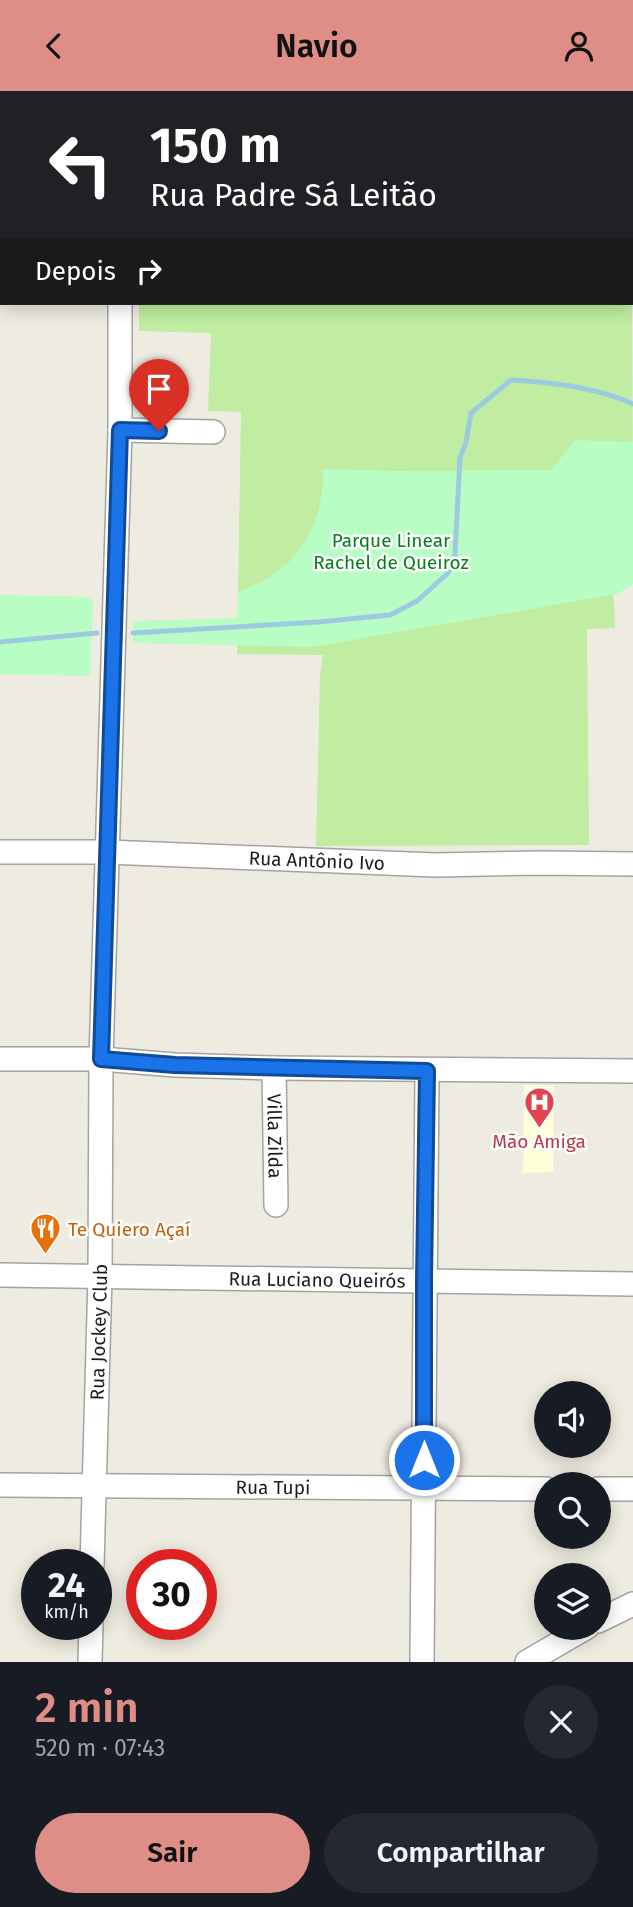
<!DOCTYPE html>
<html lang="pt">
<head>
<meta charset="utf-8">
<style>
  :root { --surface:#171b24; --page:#242831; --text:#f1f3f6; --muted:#9ea1a6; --accent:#de8d87 }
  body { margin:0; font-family:"Fira Sans",sans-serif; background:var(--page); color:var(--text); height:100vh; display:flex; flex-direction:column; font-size:26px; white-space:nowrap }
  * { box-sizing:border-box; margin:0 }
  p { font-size:23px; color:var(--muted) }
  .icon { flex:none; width:38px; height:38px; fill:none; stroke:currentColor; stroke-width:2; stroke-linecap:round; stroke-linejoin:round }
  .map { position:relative; height:1571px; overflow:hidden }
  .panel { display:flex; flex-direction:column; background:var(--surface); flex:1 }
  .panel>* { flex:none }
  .banner { position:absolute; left:0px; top:0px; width:634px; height:214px; box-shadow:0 4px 18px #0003; background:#202124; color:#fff; overflow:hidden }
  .buttons { position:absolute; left:534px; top:1290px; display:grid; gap:14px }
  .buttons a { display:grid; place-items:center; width:77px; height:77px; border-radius:50%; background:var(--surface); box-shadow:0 4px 18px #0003; font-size:35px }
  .speed { position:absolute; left:21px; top:1458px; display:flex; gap:14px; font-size:35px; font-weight:700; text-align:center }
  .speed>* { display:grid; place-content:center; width:91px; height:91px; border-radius:50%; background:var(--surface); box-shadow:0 4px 18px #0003; line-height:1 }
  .speed small { font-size:18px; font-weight:400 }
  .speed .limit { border:10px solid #d22; background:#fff; color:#111 }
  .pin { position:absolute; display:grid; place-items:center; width:60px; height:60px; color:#fff; margin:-72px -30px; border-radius:50% 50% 50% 0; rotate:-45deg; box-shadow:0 0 7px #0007 }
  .pin .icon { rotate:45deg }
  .me { position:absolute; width:77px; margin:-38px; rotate:0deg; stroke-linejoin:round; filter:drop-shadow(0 0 5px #0008) }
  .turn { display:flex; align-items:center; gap:24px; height:147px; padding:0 35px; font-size:32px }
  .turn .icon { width:91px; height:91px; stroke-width:2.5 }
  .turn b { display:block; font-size:49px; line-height:60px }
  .then { display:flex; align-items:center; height:66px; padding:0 35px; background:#0003; gap:14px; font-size:26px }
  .round { display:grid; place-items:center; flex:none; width:74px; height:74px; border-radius:37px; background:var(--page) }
  .head { display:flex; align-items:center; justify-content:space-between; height:119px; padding:0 35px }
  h1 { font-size:42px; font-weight:600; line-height:52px; color:var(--accent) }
  .button { display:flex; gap:14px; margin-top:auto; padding:14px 35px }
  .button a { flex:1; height:80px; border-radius:42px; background:var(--accent); color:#111; font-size:28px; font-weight:600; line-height:80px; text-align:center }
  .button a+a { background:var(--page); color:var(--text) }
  header { display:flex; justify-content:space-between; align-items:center; height:91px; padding:0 35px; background:var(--accent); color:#111; font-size:32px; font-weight:600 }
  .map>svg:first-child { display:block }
  .education { fill:#fcffd8 }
  .grass { fill:#c0eda1 }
  .park { fill:#b8fdc3 }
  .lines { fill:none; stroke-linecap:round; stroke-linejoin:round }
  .stream { stroke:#9ccbe0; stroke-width:5 }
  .minor-casing { stroke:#a3a3a3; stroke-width:26 }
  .major-casing { stroke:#936f00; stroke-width:32 }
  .minor { stroke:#fff; stroke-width:23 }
  .major { stroke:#ffda94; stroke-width:28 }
  .route-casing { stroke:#114b97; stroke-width:18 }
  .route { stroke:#1a73e8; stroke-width:12 }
  .labels { text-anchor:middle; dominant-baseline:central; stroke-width:5; stroke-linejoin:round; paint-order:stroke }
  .park-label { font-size:19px; fill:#038018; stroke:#fff }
  .street-label { font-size:19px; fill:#1c1c1c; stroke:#fff }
  .health-label { font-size:19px; fill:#be3a42; stroke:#fff }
  .food-label { font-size:19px; fill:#c56008; stroke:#fff; text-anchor:start }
</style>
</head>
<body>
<header><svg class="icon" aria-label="back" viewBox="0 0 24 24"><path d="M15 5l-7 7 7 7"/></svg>Navio<svg class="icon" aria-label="person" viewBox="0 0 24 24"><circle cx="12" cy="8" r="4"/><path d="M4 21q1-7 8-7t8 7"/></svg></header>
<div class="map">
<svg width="633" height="1571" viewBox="0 0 633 1571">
  <rect width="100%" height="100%" fill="#eeebe0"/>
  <polygon class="education" points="524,994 554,995 553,1081 523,1082"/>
  <polygon class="grass" points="632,194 633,409 610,410 615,537 587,538 589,754 316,755 320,583 323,564 237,563 241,321 208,320 211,242 139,240 139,212 632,212"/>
  <g class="park">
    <path d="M 575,349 L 633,351 L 633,493 L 617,503 L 312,556 L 133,552 L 133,530 L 237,527 L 238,501 C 295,482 324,438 323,378 L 396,380 L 551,379 Z"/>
    <polygon points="0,504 90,506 93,511 90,583 88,585 0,583"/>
  </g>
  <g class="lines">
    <g class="stream">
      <path d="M 133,542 L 318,531 L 390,524 L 417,510 L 448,482 L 455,464 L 460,366 L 466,352 L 471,322 L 511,289 C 552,291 596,296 633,313"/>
      <polyline points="0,551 97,542"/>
    </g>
    <defs>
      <g id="minor">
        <polyline points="124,2 124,0"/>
        <polyline points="452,2 452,0"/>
        <polyline points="549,2 549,0"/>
        <polyline points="120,339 213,341"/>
        <path id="s1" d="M 0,761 L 107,761 L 435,774 L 539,772 L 633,773"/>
        <polyline points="0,968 101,968 175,974 274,977 633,980"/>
        <path id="s2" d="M 274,977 L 276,1114"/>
        <path id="s3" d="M 0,1184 L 633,1193"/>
        <path id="s4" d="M 0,1394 L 546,1398"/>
        <polyline points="598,1398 633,1398"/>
        <path id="s5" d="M 92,1474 L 100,1186 L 101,968 L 120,339 L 120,212"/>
        <polyline points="598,1530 633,1513"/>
        <polyline points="90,1571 91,1533"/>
        <polyline points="422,1571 427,980"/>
        <polyline points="527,1571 587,1536"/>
      </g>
      <g id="major">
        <polyline points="0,45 2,45"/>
        <polyline points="632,61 633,61"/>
        <polyline points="0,69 2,69"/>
        <polyline points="632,83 633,83"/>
      </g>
    </defs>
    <use href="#minor" class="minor-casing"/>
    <use href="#major" class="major-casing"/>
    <use href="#minor" class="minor"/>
    <use href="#major" class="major"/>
  </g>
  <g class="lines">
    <defs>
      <polyline id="route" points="159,340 120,339 101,968 175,974 427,980 424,1190 424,1369"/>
    </defs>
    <use href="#route" class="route-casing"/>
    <use href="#route" class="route"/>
  </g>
  <defs>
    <symbol id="hospital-pin" viewBox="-11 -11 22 30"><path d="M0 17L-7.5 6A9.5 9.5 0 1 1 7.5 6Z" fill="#e0444e" stroke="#fff"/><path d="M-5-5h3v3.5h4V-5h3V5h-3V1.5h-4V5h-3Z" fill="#fff"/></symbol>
    <symbol id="restaurant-pin" viewBox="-11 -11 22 30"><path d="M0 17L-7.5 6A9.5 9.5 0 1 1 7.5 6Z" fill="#e8710a" stroke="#fff"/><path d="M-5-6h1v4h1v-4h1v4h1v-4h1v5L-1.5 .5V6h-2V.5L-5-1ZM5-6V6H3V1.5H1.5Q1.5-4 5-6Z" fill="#fff"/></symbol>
  </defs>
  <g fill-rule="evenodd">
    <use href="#hospital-pin" x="522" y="994" width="35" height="47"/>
    <use href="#restaurant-pin" x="28" y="1120" width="35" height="47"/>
  </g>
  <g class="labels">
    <g class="park-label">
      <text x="391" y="449">Parque Linear<tspan x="391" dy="22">Rachel de Queiroz</tspan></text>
    </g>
    <g class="street-label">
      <text stroke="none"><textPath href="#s1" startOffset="317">Rua Antônio Ivo</textPath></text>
      <text stroke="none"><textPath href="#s2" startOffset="68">Villa Zilda</textPath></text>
      <text stroke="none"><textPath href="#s3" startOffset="317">Rua Luciano Queirós</textPath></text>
      <text stroke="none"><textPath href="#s5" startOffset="233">Rua Jockey Club</textPath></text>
      <text stroke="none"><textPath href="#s4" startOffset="273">Rua Tupi</textPath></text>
    </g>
    <g class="health-label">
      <text x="539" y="1050">Mão Amiga</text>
    </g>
    <g class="food-label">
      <text x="68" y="1138">Te Quiero Açaí</text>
    </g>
  </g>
</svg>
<div class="buttons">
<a><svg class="icon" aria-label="sound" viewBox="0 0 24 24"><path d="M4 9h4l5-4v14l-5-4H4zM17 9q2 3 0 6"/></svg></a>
<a><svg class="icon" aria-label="search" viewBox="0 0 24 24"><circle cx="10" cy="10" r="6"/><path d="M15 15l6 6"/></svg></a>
<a><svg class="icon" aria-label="layers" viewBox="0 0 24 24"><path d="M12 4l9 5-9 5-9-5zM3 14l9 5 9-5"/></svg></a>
</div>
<div class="speed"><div>24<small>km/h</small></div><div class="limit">30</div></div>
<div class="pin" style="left:159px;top:340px;background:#d93025"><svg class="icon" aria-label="arrive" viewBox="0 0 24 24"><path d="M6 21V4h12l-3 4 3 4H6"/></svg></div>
<svg class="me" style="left:424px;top:1369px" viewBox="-20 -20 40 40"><circle r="17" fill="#1a73e8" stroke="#fff" stroke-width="3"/><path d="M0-11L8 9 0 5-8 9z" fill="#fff"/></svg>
<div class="banner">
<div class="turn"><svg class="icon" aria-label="left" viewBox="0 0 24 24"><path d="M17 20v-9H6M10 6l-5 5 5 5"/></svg><div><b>150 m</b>Rua Padre Sá Leitão</div></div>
<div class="then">Depois<svg class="icon" aria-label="right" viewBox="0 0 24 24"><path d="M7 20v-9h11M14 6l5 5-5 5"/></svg></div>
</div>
</div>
<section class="panel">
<div class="head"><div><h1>2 min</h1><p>520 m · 07:43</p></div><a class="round"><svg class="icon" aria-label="close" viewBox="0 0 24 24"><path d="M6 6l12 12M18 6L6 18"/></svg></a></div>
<div class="button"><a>Sair</a><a>Compartilhar</a></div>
</section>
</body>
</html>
